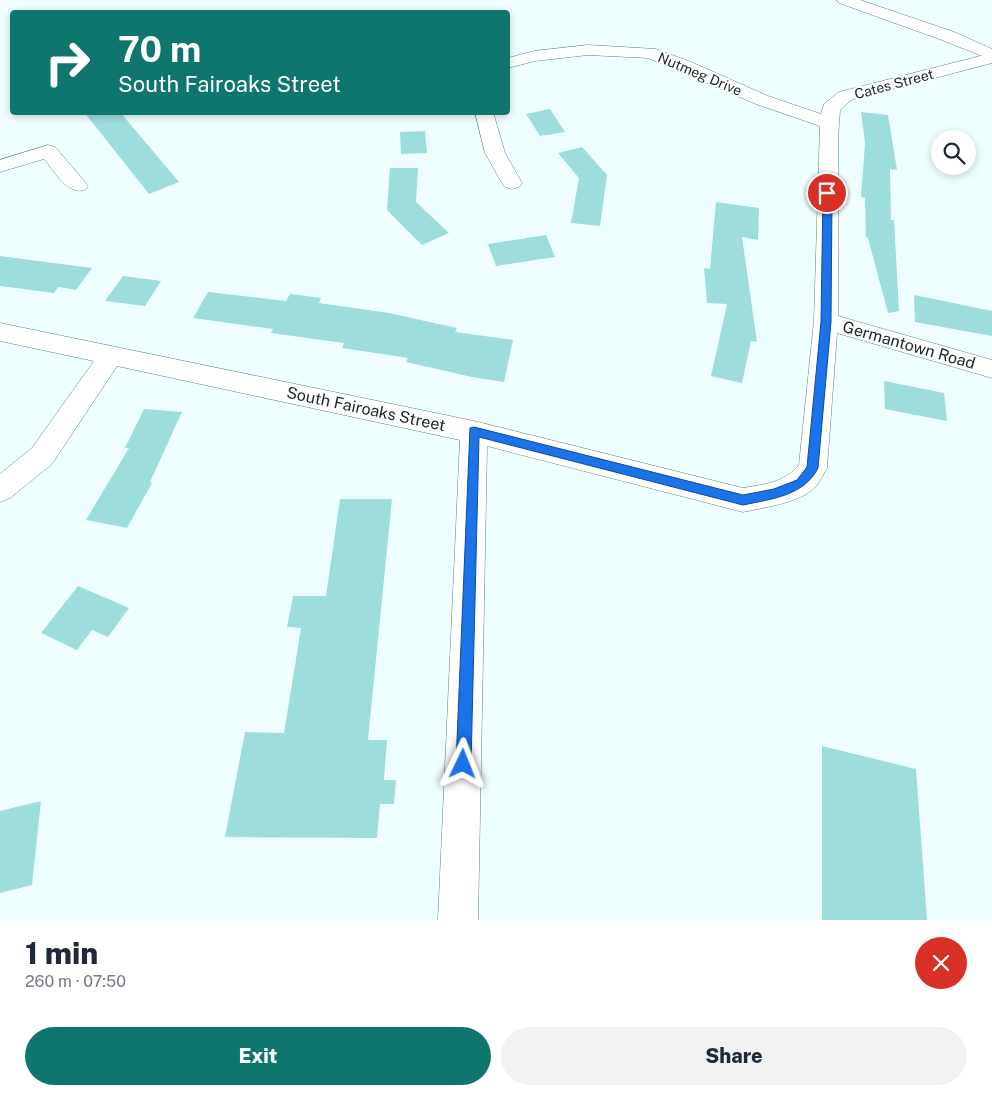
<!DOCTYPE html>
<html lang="en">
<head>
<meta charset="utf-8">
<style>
  :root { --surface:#fff; --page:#f2f2f3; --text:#1f2937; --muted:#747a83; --accent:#0f766e }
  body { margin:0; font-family:"Public Sans",sans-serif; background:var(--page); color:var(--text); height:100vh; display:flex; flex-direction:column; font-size:19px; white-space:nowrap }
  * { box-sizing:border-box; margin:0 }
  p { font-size:16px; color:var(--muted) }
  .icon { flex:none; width:28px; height:28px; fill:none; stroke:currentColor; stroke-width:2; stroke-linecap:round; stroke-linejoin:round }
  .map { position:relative; height:920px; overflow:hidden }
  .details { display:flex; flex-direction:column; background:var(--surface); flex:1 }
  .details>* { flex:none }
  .top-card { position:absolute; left:10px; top:10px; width:500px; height:105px; border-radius:5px; box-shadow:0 2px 8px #0003; background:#0f766e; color:#fff; overflow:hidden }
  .tools { position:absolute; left:931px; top:130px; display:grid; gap:10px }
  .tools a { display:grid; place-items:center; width:45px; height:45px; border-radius:50%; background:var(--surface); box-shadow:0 2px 8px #0003; font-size:25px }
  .pin { position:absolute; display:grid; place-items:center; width:42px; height:42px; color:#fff; margin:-21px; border:2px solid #fff; border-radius:50%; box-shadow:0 1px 5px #0007 }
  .me { position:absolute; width:55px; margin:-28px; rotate:2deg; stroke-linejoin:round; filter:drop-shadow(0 0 4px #0008) }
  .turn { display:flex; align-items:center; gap:18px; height:105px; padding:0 25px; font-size:22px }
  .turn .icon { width:65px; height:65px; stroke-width:2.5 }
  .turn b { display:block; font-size:35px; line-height:42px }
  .round { display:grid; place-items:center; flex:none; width:52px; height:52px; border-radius:26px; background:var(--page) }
  .overview { display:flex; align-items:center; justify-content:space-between; height:85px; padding:0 25px }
  h1 { font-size:30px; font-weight:800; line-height:38px }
  .cta { display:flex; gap:10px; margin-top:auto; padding:10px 25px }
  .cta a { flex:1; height:58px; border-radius:30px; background:var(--accent); color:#fff; font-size:20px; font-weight:800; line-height:58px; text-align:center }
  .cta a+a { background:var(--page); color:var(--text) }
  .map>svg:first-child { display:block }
  .building { fill:#9ddedc }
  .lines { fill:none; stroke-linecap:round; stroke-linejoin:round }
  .minor-casing { stroke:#608382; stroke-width:1 }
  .tertiary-casing { stroke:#608382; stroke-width:1 }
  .minor { fill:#fff; fill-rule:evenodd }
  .tertiary { fill:#fff; fill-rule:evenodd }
  .route { fill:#1a73e8; stroke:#114b97 }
  .labels { text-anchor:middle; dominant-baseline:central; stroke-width:4; stroke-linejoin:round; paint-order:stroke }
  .far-street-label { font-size:14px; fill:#182727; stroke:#fff }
  .street-label { font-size:16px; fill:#182727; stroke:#fff }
</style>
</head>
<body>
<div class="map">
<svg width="992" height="920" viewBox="0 0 992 920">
  <rect width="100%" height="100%" fill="#effefe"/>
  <g class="building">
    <polygon points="550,109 565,132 540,136 526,114"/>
    <polygon points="84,112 120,112 179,182 149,194"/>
    <polygon points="861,112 888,115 897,170 890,169 891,220 894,220 899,311 888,313 868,238 866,237 865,198 861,197 865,143"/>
    <polygon points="425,131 427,153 401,154 400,132"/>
    <polygon points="582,147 607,175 600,226 571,223 579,178 558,153"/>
    <polygon points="390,168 418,168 416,202 449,233 422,245 387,210"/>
    <polygon points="716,202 759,208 758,240 742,237 757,342 751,341 742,383 711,376 727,304 707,303 704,268 710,269"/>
    <polygon points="546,235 555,257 496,266 488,244"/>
    <polygon points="0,256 92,268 76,290 58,287 54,293 0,286"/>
    <polygon points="123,276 161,281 145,306 105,301"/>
    <polygon points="208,292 286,301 290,294 321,298 319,303 389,313 457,328 455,332 513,340 504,382 472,377 406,362 408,358 342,348 344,343 271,333 273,329 193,318"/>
    <polygon points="914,295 992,311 992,336 915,322"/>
    <polygon points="884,381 944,393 947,421 885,409"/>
    <polygon points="144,409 182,412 150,482 152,483 127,528 86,520 129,448 125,448"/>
    <polygon points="340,499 392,499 368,740 387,740 384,780 396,780 394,804 380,804 377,838 225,837 245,732 284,733 301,628 287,627 293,596 326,596"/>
    <polygon points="78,586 129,608 108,637 92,630 77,650 41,633"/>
    <polygon points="822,746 916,769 927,920 822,920"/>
    <polygon points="41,801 32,885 0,893 0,811"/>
  </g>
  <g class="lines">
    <defs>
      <g id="minor">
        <path d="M 588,45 L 656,49 L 691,62 L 768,96 L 821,114 L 824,104 L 839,92 L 992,53 L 992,63 L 851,100 L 840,110 L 838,138 L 838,316 L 992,360 L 992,378 L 837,333 L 827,468 C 823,475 818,486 811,491 C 796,503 762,508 743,512 L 487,446 L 478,920 L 438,920 L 460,440 L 117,366 L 52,464 L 10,498 L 0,502 L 0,474 L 32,448 L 94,361 L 0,341 L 0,323 L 474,421 L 743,488 C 765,484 784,483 799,465 L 814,321 L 820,126 L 756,104 L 648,58 L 588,55 L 535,61 L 508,68 L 508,58 L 534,51 Z"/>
        <polygon points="475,112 493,112 505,153 522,183 519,187 512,189 505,187 502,183 485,153"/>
        <path d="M 48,145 L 55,147 L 85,182 L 88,186 L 85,190 C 67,195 55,172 44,159 L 0,172 L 0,160 Z"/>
      </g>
      <polygon id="tertiary" points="837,0 860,0 954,32 992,49 992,60 942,40 839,3"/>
    </defs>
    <use href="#minor" class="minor-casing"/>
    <use href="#tertiary" class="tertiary-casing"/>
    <use href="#minor" class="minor"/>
    <use href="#tertiary" class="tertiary"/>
  </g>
  <path class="route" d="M 827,190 L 832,193 L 831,322 L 818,468 C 804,496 771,499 743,505 L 479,437 L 471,764 L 468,769 L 463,771 L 458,769 L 456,764 L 470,428 L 474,427 L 743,495 L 774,489 L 797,480 L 807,467 L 821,322 L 823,193 Z"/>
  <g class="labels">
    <g class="far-street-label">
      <text transform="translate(700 74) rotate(23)">Nutmeg Drive</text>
      <text transform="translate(894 84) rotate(-15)">Cates Street</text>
    </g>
    <g class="street-label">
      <text transform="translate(909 345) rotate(16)">Germantown Road</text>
      <text transform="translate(366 409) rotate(12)">South Fairoaks Street</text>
    </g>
  </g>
</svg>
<div class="tools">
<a><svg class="icon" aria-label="search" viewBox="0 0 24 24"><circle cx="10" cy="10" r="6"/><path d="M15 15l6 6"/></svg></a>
</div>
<div class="pin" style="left:827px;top:193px;background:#d93025"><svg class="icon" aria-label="arrive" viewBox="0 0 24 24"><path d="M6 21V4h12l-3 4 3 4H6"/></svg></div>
<svg class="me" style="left:463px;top:764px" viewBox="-20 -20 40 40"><path d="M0-17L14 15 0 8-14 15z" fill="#1a73e8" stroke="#fff" stroke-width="4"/></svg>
<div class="top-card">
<div class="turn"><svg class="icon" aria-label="right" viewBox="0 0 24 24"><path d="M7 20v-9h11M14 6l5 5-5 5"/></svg><div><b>70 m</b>South Fairoaks Street</div></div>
</div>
</div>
<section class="details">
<div class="overview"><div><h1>1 min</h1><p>260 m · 07:50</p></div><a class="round" style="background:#d93025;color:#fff"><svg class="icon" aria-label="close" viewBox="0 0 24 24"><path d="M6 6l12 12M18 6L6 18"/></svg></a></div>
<div class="cta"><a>Exit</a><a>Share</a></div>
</section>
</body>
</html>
